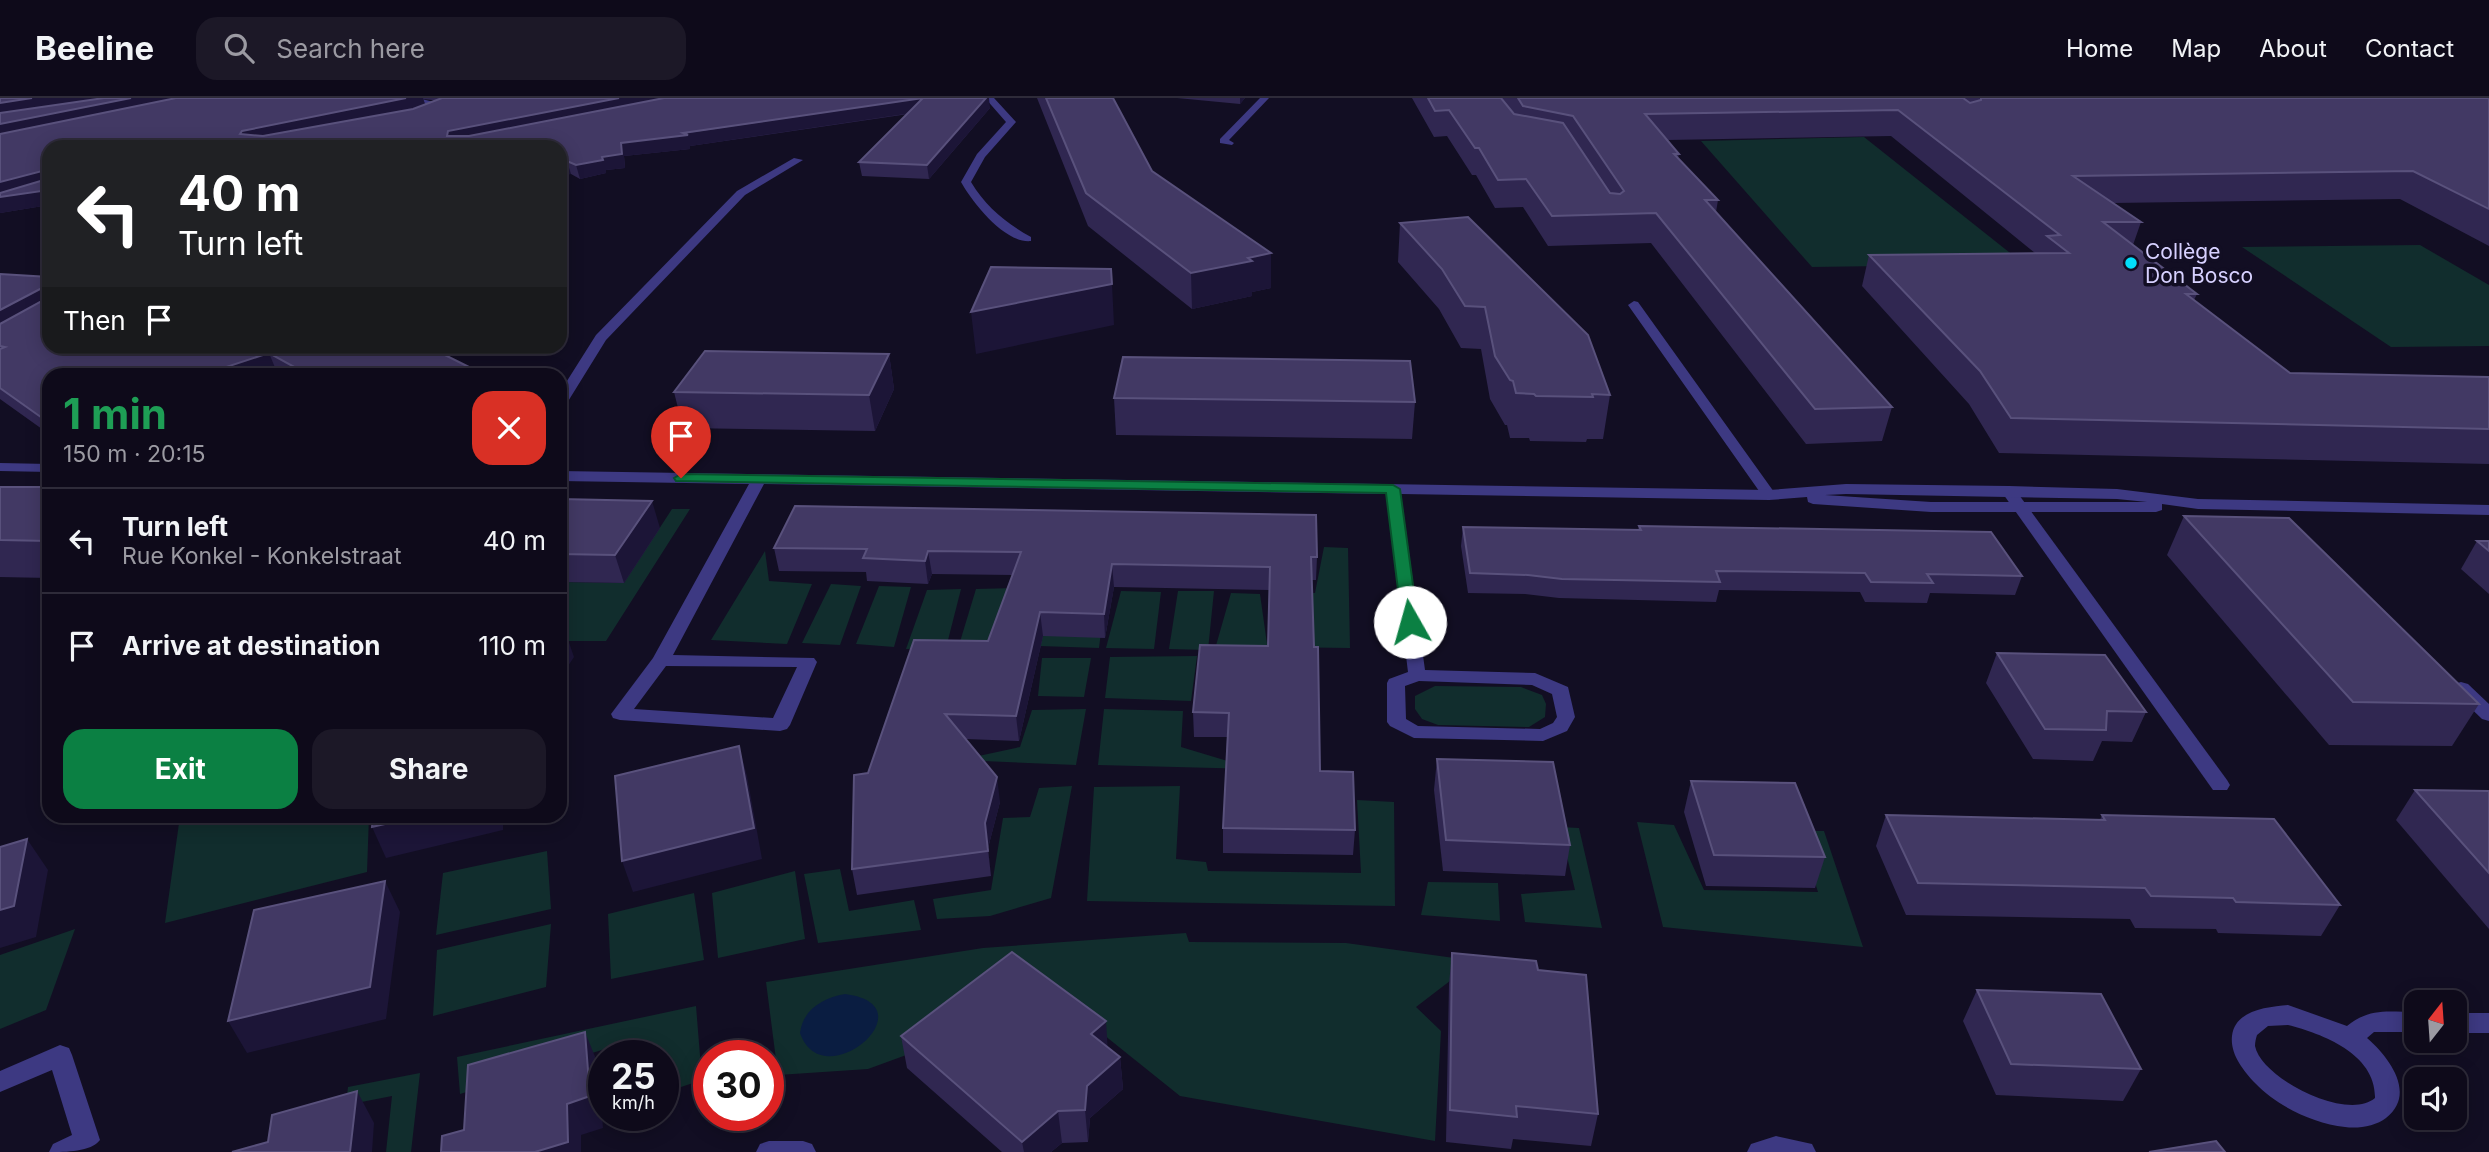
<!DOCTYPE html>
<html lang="en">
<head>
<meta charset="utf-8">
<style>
  :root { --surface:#0e0a1a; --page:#1c1827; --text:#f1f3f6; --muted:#9b9aa2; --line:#2e2b39; --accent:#0b8043 }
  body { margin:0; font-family:Inter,sans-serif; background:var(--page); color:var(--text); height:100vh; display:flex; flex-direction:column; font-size:26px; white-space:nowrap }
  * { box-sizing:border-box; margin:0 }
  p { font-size:23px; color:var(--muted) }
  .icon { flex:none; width:38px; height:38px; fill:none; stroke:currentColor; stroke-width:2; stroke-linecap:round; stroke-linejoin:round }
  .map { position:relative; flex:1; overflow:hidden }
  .panel { position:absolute; left:42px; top:270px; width:525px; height:455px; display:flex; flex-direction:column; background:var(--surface); border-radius:21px; box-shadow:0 4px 18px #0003,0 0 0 2px var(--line) }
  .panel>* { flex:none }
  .guide { position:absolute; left:42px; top:42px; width:525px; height:214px; border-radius:21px; box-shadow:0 4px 18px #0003,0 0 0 2px var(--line); background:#202124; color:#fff; overflow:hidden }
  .needle { width:46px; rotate:17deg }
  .fabs { position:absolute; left:2404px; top:892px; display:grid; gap:14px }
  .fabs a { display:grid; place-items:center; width:63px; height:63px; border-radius:14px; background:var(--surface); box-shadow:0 4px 18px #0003,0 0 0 2px var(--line); font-size:35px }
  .speed { position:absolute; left:588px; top:942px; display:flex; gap:14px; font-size:35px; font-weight:700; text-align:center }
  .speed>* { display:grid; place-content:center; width:91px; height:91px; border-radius:50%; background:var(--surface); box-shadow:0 4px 18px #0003,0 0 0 2px var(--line); line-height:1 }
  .speed small { font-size:18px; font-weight:400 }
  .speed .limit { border:10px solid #d22; background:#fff; color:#111 }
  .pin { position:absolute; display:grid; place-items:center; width:60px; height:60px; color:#fff; margin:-72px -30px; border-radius:50% 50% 50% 0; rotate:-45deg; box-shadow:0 0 7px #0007 }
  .pin .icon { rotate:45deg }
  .me { position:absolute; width:77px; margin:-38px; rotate:353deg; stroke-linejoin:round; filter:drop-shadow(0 0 5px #0008) }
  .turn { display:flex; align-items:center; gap:24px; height:147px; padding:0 21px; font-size:32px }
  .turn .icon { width:91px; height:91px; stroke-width:2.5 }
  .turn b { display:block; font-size:49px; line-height:60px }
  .then { display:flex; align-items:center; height:66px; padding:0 21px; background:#0003; gap:14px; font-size:26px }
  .round { display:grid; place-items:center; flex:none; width:74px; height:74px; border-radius:21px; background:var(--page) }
  .overview { display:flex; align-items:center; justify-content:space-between; height:119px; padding:0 21px }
  h1 { font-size:42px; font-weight:700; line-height:52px; color:#1e9e55 }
  .cta { display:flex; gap:14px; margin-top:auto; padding:14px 21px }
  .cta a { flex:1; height:80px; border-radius:21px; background:var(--accent); color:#fff; font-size:28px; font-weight:700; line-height:80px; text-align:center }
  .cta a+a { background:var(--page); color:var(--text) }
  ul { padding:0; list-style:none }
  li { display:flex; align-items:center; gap:21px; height:105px; padding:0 21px; border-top:2px solid var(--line) }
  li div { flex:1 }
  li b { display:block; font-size:26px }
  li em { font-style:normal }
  header { display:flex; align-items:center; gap:42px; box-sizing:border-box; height:98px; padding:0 35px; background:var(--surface); border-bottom:2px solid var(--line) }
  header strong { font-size:33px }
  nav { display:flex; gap:38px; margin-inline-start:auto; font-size:24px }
  .search { width:490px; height:63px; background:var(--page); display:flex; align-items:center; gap:18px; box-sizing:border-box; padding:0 24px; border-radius:21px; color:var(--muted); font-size:26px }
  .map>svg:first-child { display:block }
  .green { fill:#112d2d }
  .water { fill:#0a1d41 }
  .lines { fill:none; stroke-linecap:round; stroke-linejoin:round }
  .lane { fill:#3d3982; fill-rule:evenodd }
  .street { fill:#3d3982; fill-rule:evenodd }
  .wall { fill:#302751; fill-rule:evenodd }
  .shaded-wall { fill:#1c1537 }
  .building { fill:#423964; stroke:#59517c; stroke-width:2 }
  .route { fill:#0b8043; stroke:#07532c; stroke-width:2 }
  .poi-dot { fill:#02defa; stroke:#120e23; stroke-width:2.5 }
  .labels { text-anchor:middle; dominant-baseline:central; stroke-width:7; stroke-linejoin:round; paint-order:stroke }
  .far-poi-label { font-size:21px; fill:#d7d1ff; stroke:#120e23; text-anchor:start }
</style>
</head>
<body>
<header>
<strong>Beeline</strong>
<div class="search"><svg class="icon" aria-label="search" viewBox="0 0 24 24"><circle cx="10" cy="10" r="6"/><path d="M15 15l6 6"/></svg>Search here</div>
<nav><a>Home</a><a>Map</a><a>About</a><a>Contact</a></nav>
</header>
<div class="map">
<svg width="2489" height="1054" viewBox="0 0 2489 1054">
  <rect width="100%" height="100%" fill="#120e23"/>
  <g class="green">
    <polygon points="1864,39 2024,166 1812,169 1701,43"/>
    <polygon points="2420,147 2489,187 2489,248 2391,249 2242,149"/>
    <polygon points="672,411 690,411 606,543 560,543 560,484 624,485"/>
    <polygon points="1324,449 1348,450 1350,550 1275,549 1274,495 1315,495"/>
    <polygon points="765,453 769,483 812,486 787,546 711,542"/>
    <polygon points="831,486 861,488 840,547 802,545"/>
    <polygon points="1054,486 1107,487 1099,550 1039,548"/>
    <polygon points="879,488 911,489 894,549 856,546"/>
    <polygon points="1016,490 1026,548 959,547 976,491"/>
    <polygon points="961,491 946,550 906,551 927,492"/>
    <polygon points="1121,493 1161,494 1154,551 1106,550"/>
    <polygon points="1178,493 1214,493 1208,552 1169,551"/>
    <polygon points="1231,495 1260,496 1268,553 1215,551"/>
    <polygon points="1197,558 1191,603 1105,600 1110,559"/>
    <polygon points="1042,560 1091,560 1084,599 1038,598"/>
    <polygon points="1435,588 1521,589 1542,597 1546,606 1545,619 1529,629 1438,627 1422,621 1415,611 1415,598"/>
    <polygon points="1086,611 1076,667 960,662 1020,649 1032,612"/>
    <polygon points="1104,611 1183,613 1181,649 1254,671 1098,667"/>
    <polygon points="1072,688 1051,800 990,818 937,821 933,801 991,792 1003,720 1030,719 1039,690"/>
    <polygon points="1180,688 1176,761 1206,764 1208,773 1361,775 1357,702 1394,704 1395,808 1087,803 1094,689"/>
    <polygon points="180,718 369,718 367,774 165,825"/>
    <polygon points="1637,724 1674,727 1704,792 1818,794 1799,733 1824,733 1863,849 1663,829"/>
    <polygon points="1560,729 1579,730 1602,830 1525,824 1521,796 1575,792"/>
    <polygon points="547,753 551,811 436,837 443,775"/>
    <polygon points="840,771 849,813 914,802 921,832 818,845 804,776"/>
    <polygon points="795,773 805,841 718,860 712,795"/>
    <polygon points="1428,784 1498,785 1500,823 1421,817"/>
    <polygon points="694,795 704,862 611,881 608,816"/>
    <polygon points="551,826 546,889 433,918 437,852"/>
    <polygon points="75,831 46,912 0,931 0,857"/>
    <polygon points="1186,835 1189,844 1346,845 1476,863 1416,909 1441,933 1435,1043 1180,998 1094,929 909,956 868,971 778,977 766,884 983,850"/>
    <polygon points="696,908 702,982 663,995 663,957 625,957 618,947 460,996 457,959"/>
    <polygon points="420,975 411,1054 386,1054 392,998 346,1007 348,989"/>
  </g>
  <path class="water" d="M 845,896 C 932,907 823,1001 800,935 C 803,911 823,900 845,896 Z"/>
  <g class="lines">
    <g class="lane">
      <polygon points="1260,0 1269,0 1229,42 1234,45 1232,47 1220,45 1220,41"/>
      <polygon points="794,60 803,62 745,97 606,242 567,305 560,309 560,294 596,237 737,93"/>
      <polygon points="1634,203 1638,204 1774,394 1777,397 1774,400 1764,400 1628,207"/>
      <polygon points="2009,388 2014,390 2227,682 2230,687 2227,692 2213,692 2001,393"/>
      <polygon points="2461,584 2468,586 2489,606 2489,623 2482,621 2454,594 2452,590 2454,586"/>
    </g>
    <g class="street">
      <polygon points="400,0 418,0 449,8 444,11"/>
      <path d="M 985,0 L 994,0 L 1016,24 L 985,59 L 971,84 C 986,109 1006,125 1031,139 L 1031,143 C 1005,146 972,104 961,84 L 977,56 L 1006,24 Z"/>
      <polygon points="0,365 49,366 49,374 0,373"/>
      <path d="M 560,373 L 1769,392 L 1846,386 L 2009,388 L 2117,391 L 2198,401 L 2489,407 L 2489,417 L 2198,411 L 2162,406 L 2162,412 L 2156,414 L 1931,414 L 1813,406 L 1808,404 L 1807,399 L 1769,402 L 1401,396 L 1425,572 L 1535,575 L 1568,589 L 1575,619 L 1567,633 L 1543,643 L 1414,640 L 1390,628 L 1387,624 L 1387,585 L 1389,581 L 1408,574 L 1386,396 L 764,386 L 673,557 L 814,560 L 817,564 L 790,627 L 787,631 L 780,633 L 620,622 L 613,620 L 611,616 L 653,560 L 749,386 L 560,383 ZM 1846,396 L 2117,401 L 2147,404 L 1931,404 L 1825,397 ZM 666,568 L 797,569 L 773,620 L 634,611 ZM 1419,583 L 1532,587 L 1552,596 L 1557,619 L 1553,625 L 1540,631 L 1418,628 L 1406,621 L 1405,588 Z"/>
      <path d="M 2288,907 L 2347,928 C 2371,909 2388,914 2417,914 L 2417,934 L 2374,934 L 2367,940 C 2389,959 2417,996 2386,1020 C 2376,1028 2358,1031 2345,1029 C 2312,1025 2277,1008 2255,985 C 2243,972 2230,956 2232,938 C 2235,912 2267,909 2288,907 ZM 2288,927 C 2323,936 2376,956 2375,1000 C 2347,1024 2261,980 2255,948 C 2255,944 2256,940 2257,937 L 2268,928 Z"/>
      <rect x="2455" y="915" width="34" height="20"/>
      <path d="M 60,947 L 69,950 L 72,957 L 100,1042 C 91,1054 66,1054 49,1054 L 53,1046 L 72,1037 L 52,972 L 0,994 L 0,973 Z"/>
      <polygon points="1776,1038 1812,1046 1816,1054 1747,1054 1751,1046"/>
      <polygon points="769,1043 803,1043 812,1046 816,1054 756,1054 760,1046"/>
    </g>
  </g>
  <g class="wall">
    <path d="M 0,0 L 986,0 L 990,10 L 929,81 L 862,78 L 859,64 L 908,16 L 690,48 L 690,51 L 624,58 L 625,70 L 606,72 L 606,75 L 580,81 L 571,76 L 49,49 L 49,107 L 0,115 ZM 423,1 L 432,2 L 435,2 L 425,6 Z"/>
    <polygon points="1037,0 1113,0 1152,73 1271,190 1252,194 1252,198 1192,211 1088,128"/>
    <polygon points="1177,0 1245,0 1240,6"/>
    <polygon points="1412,0 2489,0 2489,148 2400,101 2113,105 2141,124 2133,147 2197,196 2194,202 2290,275 2489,279 2489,366 1999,355 1969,306 1862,188 1869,157 2035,155 1891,38 1667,42 1679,56 1678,60 1718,102 1716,114 1892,309 1882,343 1806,346 1651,145 1548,148 1523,109 1495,110 1476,77 1472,77 1447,38 1434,39"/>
    <polygon points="1400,125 1610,297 1603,341 1587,341 1586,344 1530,343 1529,340 1510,340 1507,327 1505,327 1490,301 1481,251 1461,250 1439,211 1398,164"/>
    <polygon points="0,176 427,248 483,276 284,276 276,272 49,276 49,336 0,301"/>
    <polygon points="889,256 894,291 875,333 683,330 674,294"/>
    <polygon points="1114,300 1415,304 1412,341 1116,337"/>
    <polygon points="0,389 49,389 49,480 0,479"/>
    <polygon points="560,401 660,430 624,485 560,484"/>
    <polygon points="2184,418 2479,606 2452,648 2329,647 2167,457"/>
    <polygon points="1639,428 2022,478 2015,497 1930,495 1927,505 1865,504 1860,494 1719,492 1716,504 1559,500 1525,496 1468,495 1461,448 1463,429 1638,432"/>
    <polygon points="2477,443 2489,443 2489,496 2461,471"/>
    <polygon points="774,450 1317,459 1316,482 1312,482 1314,549 1320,673 1355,732 1353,757 1223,755 1223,730 1227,639 1194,639 1193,614 1268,548 1269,492 1114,489 1105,540 1043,538 1019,643 966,641 1000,704 988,750 991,778 857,797 852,771 868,675 988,543 1013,477 932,476 928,486 867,483 866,474 779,473"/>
    <polygon points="1997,555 2146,614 2132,644 2102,643 2093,663 2033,661 1986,585"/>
    <polygon points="1437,661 1570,747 1565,778 1443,773 1434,692"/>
    <polygon points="1691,683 1825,759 1815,790 1706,788 1684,714"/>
    <polygon points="2415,692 2489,693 2489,831 2396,722"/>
    <polygon points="1886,717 2100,722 2102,717 2340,807 2321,838 2218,835 2216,831 2135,830 2130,821 1906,817 1876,748"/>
    <polygon points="1452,855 1538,872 1598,1016 1591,1048 1513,1041 1511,1051 1446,1044 1449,886"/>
    <polygon points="1977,892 2141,971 2123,1003 1996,997 1963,923"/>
    <polygon points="901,938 1108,949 1120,959 1123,991 1090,1020 1088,1044 1062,1045 1051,1054 1002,1054 907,970"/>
  </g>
  <g class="shaded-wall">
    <polygon points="32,0 123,0 0,18 0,5"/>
    <polygon points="131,0 199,0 0,40 0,26"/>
    <polygon points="406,0 423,0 426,9 245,49 240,36 242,33"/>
    <polygon points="619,0 686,0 452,49 447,38 448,33"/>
    <polygon points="923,0 925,13 690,48 690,51 624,58 625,70 606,72 606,75 580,81 576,67 602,59 621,45"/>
    <polygon points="986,0 989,0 990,10 929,81 927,67"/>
    <polygon points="1240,0 1245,0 1240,6"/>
    <polygon points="567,63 571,76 560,79 560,64"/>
    <polygon points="42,73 48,86 49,107 0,115 0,84"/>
    <polygon points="1271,155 1271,190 1252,194 1252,198 1192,211 1191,175 1248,160"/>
    <polygon points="1112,186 1114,227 976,256 971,214"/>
    <polygon points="42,190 49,205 0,233 0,212"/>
    <polygon points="269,255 276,272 262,276 205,276"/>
    <polygon points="889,256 894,291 875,333 869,297"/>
    <polygon points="652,403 660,430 624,485 615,457"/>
    <polygon points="928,453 932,476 928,486 925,463"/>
    <polygon points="1112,466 1114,489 1105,540 1104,516"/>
    <polygon points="1040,514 1043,538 1019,643 1016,618"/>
    <polygon points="564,530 574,559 560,580 560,536"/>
    <polygon points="739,648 747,678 762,761 633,794 622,763"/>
    <polygon points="997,679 1000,704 988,750 991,778 985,725"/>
    <polygon points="420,718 503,718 503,732 386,760 372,729"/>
    <polygon points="27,741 48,772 36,839 0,850 0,812"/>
    <polygon points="385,783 400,814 386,921 247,955 228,923"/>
    <polygon points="1106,923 1108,955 1091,936"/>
    <polygon points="585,934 598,966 603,1030 581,1037 581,1054 535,1054 567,1006"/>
    <polygon points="1120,959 1123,991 1090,1020 1088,1044 1085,1012 1087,988"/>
    <polygon points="357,993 374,1025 372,1054 350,1054"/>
    <polygon points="1058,1013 1062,1045 1051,1054 1024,1054 1022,1044"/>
  </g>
  <g class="building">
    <polygon points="0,0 32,0 0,5"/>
    <polygon points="104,0 131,0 0,26 0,15"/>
    <polygon points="176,0 406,0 242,33 240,36 263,38 413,11 442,0 619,0 448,33 447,38 469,38 664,0 986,0 927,67 859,64 923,0 683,35 688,37 621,45 622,56 602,59 603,62 576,67 567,63 560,64 560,49 49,49 49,92 0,99 0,95 44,82 45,75 42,73 0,84 0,36"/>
    <polygon points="1046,0 1113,0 1152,73 1271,155 1248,160 1252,163 1191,175 1086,95"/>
    <polygon points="1428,0 1501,0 1514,16 1563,25 1610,95 1620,96 1624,93 1573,18 1523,8 1518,0 1963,0 1970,5 1981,2 1981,0 2489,0 2489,111 2413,73 2073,78 2141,124 2103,124 2197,196 2186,196 2290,275 2489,279 2489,331 2011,320 1980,273 1869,157 2069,155 2047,138 2060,137 1898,12 1645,16 1679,56 1674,56 1718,102 1705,102 1892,309 1815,311 1656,115 1552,118 1526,81 1498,82 1479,50 1475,50 1449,12 1435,13"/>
    <polygon points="1468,119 1588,237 1610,297 1592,296 1593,299 1536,298 1534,296 1516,295 1513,283 1510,282 1495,258 1485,209 1465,208 1442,171 1400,125"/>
    <polygon points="991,169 1111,171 1112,186 971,214"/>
    <polygon points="0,176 49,179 49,248 427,248 483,276 307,276 269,255 205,276 49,276 49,321 45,322 0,290 0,251 5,249 0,248 0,226 42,203 42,190 0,212"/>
    <polygon points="705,253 889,256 869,297 674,294"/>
    <polygon points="1123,259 1410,263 1415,304 1114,300"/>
    <polygon points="0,389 49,389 49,443 0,442"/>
    <polygon points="560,401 652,403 615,457 560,456"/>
    <polygon points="795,408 1316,417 1317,459 1311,459 1314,549 1318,549 1320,673 1353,674 1355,732 1223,730 1229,615 1193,614 1200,547 1268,548 1270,469 1112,466 1104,516 1040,514 1016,618 945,616 997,679 985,725 988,753 852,771 854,677 868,675 914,542 988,543 1021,454 928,453 925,463 863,460 867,451 774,450"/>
    <polygon points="2184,418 2289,420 2479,606 2353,604"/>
    <polygon points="1639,428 1991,434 2022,478 1927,476 1933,485 1871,484 1865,475 1716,473 1720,484 1562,481 1528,477 1470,475 1463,429 1641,432"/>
    <polygon points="2477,443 2489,443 2489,453"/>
    <polygon points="1997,555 2105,557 2146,614 2107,613 2106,632 2045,631"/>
    <polygon points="739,648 754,730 622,763 615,678"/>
    <polygon points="1437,661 1553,664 1570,747 1446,742"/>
    <polygon points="1691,683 1795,685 1825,759 1714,757"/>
    <polygon points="2415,692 2489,693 2489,775"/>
    <polygon points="1886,717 2105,722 2102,717 2274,721 2340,807 2236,804 2233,800 2151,798 2145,790 1918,785"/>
    <polygon points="373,718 420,718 372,729"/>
    <polygon points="27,741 14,808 0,812 0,749"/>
    <polygon points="385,783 370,889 228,923 254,812"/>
    <polygon points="1012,854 1106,923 1091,936 1120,959 1087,988 1085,1012 1058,1013 1022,1044 901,938"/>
    <polygon points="1452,855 1536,863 1538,872 1586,877 1598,1016 1516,1008 1517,1019 1450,1012"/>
    <polygon points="1977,892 2101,896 2141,971 2011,966"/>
    <polygon points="585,934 590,998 567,1006 568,1044 535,1054 441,1054 442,1038 464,1032 468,967"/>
    <polygon points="357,993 350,1054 232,1054 268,1044 272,1017"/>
    <polygon points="2216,1043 2225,1054 2149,1054"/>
  </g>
  <polygon class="route" points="681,376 1393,387 1400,391 1418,524 1410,529 1402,524 1386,395 676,383 674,380"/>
  <circle class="poi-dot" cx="2131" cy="165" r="7"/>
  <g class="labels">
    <g class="far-poi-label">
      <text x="2145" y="153">Collège<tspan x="2145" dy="24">Don Bosco</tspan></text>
    </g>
  </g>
</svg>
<div class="fabs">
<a><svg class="needle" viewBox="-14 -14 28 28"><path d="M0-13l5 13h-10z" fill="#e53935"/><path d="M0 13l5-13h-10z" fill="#9b9aa2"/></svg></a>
<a><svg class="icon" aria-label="sound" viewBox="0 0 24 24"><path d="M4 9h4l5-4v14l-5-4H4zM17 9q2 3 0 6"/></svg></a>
</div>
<div class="speed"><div>25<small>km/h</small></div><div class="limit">30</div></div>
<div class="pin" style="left:681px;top:380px;background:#d93025"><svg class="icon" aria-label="arrive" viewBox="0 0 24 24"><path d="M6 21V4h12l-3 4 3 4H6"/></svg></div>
<svg class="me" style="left:1410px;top:524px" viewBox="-20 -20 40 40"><circle r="19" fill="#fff"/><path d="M0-13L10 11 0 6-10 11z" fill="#0b8043"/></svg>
<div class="guide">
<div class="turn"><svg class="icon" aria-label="left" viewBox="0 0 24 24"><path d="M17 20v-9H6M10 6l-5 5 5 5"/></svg><div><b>40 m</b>Turn left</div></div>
<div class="then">Then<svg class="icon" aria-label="arrive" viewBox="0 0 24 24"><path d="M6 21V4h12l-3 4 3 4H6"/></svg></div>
</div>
<section class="panel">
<div class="overview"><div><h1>1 min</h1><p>150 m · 20:15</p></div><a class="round" style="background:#d93025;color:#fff"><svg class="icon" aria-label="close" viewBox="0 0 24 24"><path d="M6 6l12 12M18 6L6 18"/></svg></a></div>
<ul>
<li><svg class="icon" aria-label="left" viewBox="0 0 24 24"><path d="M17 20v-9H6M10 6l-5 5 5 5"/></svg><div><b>Turn left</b><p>Rue Konkel - Konkelstraat</p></div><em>40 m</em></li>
<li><svg class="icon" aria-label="arrive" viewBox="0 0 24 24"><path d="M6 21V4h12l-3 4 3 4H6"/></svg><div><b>Arrive at destination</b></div><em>110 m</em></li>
</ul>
<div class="cta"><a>Exit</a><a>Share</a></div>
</section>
</div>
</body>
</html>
